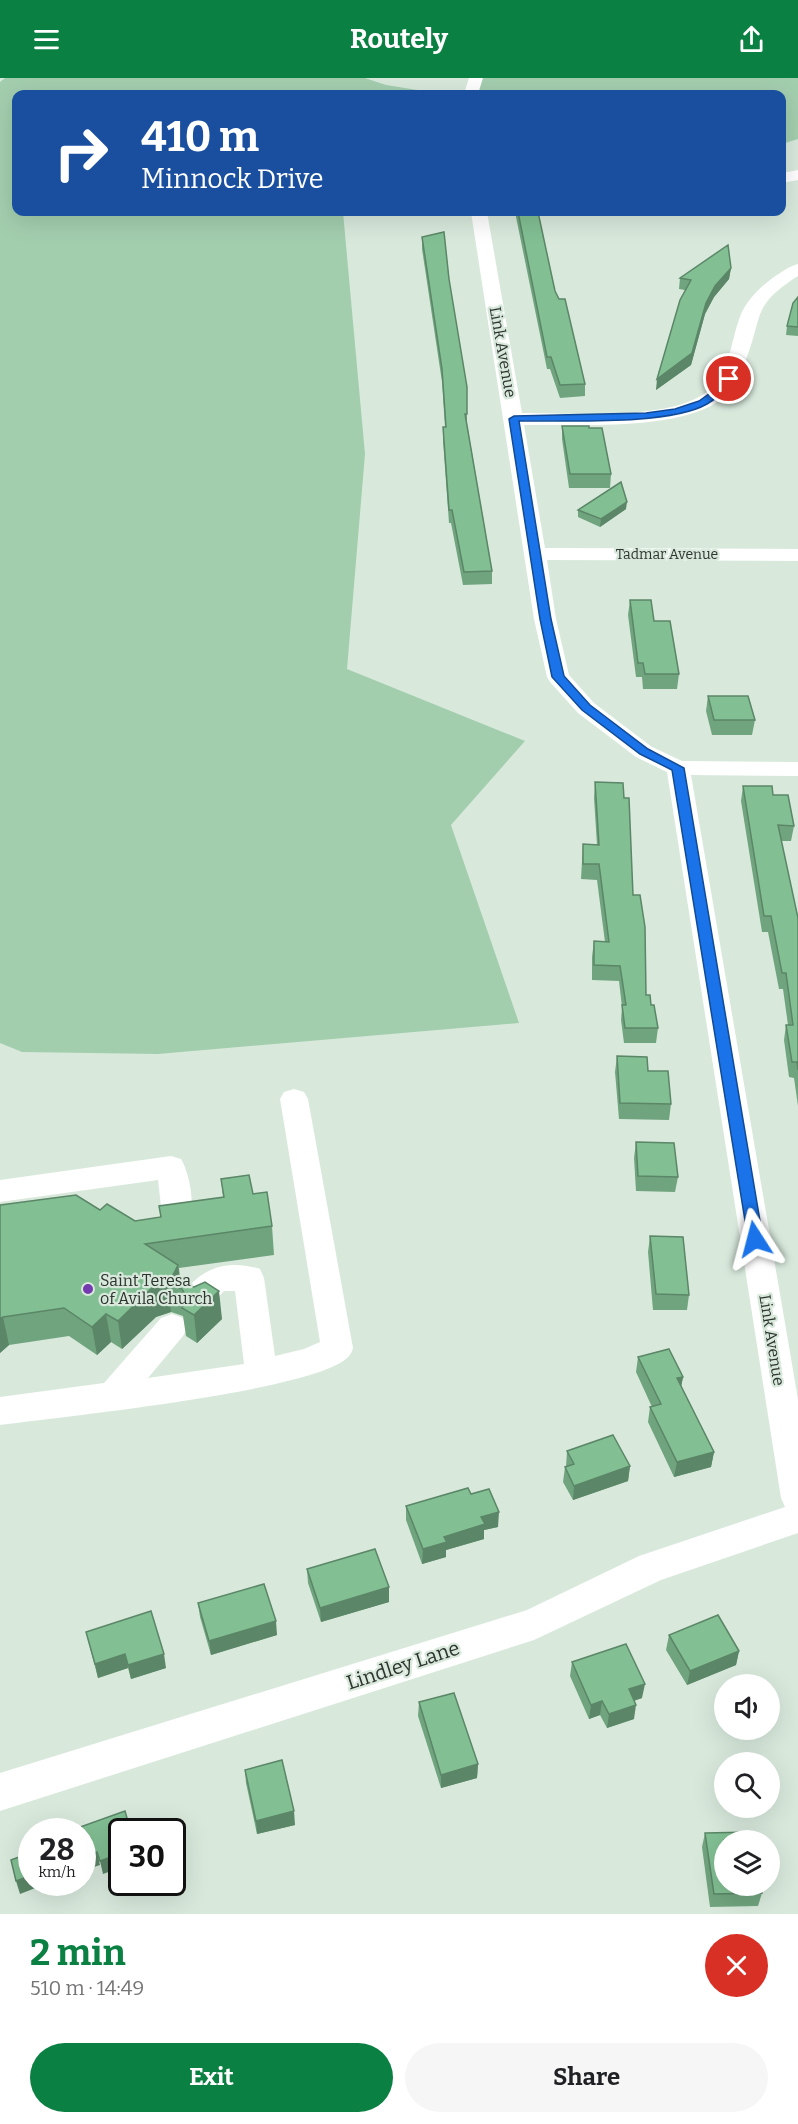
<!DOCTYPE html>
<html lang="en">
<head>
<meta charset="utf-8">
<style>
  :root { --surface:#fff; --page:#f6f6f6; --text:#202124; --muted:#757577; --accent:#0b8043 }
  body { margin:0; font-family:Bitter,serif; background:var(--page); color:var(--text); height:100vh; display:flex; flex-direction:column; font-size:22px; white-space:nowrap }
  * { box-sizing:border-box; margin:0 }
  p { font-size:20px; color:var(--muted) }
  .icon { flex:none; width:33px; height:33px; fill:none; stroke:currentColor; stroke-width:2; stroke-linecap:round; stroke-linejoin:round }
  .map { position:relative; height:1836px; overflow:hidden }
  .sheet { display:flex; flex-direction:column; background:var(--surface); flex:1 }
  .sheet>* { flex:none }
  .banner { position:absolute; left:12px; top:12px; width:774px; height:126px; border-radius:12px; box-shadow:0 6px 24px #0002; background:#1a4fa0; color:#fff; overflow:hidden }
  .controls { position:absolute; left:714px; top:1596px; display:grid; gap:12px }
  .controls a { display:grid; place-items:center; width:66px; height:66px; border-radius:50%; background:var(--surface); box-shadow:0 6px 24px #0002; font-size:30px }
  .speed { position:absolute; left:18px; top:1740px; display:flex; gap:12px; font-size:30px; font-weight:700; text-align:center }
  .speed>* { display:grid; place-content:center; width:78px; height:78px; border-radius:50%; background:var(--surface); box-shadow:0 6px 24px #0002; line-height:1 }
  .speed small { font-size:15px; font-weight:400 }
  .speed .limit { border:3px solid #111; border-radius:9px; background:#fff; color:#111 }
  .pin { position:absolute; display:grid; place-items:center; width:51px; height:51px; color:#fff; margin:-26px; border:3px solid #fff; border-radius:50%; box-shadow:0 2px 6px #0007 }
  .me { position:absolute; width:66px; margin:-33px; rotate:351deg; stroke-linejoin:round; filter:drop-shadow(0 0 4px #0008) }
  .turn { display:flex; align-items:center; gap:21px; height:126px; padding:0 30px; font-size:27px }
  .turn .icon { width:78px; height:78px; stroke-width:2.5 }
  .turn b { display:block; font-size:42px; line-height:51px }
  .round { display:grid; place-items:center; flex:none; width:63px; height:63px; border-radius:32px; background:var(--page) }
  .headline { display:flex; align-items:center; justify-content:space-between; height:102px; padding:0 30px }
  h1 { font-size:36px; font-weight:700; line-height:45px; color:var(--accent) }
  .action { display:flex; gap:12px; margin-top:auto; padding:12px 30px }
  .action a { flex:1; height:69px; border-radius:36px; background:var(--accent); color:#fff; font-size:24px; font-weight:700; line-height:69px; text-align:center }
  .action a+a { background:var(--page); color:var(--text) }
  header { display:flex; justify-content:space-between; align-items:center; height:78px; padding:0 30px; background:var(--accent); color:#fff; font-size:27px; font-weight:700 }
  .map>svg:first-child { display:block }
  .green { fill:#a3ceae }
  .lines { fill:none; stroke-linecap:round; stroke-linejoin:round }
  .minor { fill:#fff; fill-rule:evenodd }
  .wall { fill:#70a47e }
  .shaded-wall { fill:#5b8667 }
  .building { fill:#82bf93; stroke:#5b8667; stroke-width:1.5 }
  .route { fill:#1a73e8; stroke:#114b97; stroke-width:1.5 }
  .poi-dot { fill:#743ab0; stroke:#d8e9dc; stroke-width:2 }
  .labels { text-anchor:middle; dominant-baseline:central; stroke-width:4.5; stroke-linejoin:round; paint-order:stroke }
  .far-street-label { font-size:14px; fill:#2d332e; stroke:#d8e9dc }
  .street-label { font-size:16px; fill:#2d332e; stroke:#d8e9dc }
  .poi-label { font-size:16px; fill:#2d332e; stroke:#d8e9dc; text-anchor:start }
  .near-street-label { font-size:20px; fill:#2d332e; stroke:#d8e9dc }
</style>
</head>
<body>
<header><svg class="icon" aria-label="menu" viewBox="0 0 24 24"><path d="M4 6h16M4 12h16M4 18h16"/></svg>Routely<svg class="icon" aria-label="share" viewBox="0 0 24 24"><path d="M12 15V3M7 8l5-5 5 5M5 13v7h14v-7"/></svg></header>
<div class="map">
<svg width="798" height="1836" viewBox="0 0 798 1836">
  <rect width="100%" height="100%" fill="#d8e9dc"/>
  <g class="green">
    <polygon points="5,0 365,0 386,7 443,16 16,16 16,134 343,134 365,376 347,591 525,663 451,747 519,945 158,976 22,974 0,965 0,4"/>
    <polygon points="476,0 798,0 798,61 782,66 782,16 471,16"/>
  </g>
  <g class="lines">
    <g class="minor">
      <polygon points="469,0 483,0 478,16 464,16"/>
      <polygon points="798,92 798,102 782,105 782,95"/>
      <path d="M 471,134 L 487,134 L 522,335 C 570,335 657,342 699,319 C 731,302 729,266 741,236 C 748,221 760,209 774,199 C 782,194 789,188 798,186 L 798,198 C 750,229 764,237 745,284 C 739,299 731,314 717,324 C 675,353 574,346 524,347 L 545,470 L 798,471 L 798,483 L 547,482 L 556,541 L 569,597 L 594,625 L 652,669 L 682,683 L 798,684 L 798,698 L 691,697 L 798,1321 L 798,1455 L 661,1502 L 534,1562 L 0,1733 L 0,1695 L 527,1532 L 639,1478 L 785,1429 L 781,1420 L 667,694 L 636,679 L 578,635 L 550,604 L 547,599 L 534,541 Z"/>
      <path d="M 294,1011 L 304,1014 L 308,1021 L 353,1270 C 352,1273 351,1276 349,1278 C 320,1313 57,1339 0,1347 L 0,1319 L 104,1305 L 161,1240 L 172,1236 L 183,1240 L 188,1249 L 183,1258 L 148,1300 L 244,1286 L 235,1213 L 224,1213 C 211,1227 204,1240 184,1233 L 179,1224 C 196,1191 225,1180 260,1191 L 264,1200 L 275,1278 L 304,1271 L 320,1264 L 280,1021 L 284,1014 Z"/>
      <path d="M 171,1078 L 181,1081 C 190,1096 196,1130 188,1145 L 177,1149 L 166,1145 L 162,1137 L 158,1102 L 0,1124 L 0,1102 Z"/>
    </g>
  </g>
  <g class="wall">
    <polygon points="515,134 538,134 555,213 585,306 585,318 560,320 550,291 547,291"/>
    <polygon points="422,159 449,201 467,336 467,346 492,493 492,506 463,507 451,445 449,445 443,362 443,349 445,349 442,304 422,171"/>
    <polygon points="731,190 729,201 714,219 705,236 691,287 656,312 685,212 679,211 680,200"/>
    <polygon points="798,219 798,258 786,257 787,248"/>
    <polygon points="562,348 589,350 611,396 610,410 569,410 562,361"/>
    <polygon points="626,431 600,449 578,439 578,432"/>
    <polygon points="630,522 654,543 679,596 677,611 643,611 642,599 636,599 628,537"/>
    <polygon points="708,618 755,642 752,657 712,657 706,633"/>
    <polygon points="595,704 633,817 646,917 651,927 658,950 656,965 624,965 621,942 622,929 619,903 592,902 592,879 594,863 605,864 597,802 581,801 583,766 597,767 594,720"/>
    <polygon points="743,708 773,717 794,748 791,763 781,763 798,840 798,1028 794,1000 789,999 784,962 786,947 788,947 783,911 779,911 768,854 762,854 741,723"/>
    <polygon points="617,978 648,993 671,1026 669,1042 619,1041 615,994"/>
    <polygon points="636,1064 678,1099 675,1114 636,1113 634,1080"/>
    <polygon points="221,1101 253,1116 272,1148 274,1177 179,1190 181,1207 222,1241 197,1265 186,1258 183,1238 171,1234 156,1239 122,1271 111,1264 97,1277 69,1258 9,1267 0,1275 0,1127 100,1132 135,1143 161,1139 223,1119"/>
    <polygon points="650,1158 689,1217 687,1232 653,1232 648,1174"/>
    <polygon points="638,1279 683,1299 681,1309 714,1374 711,1389 674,1399 648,1344 650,1329 652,1329 636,1294"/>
    <polygon points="567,1373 630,1388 628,1403 573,1422 563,1404 565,1389 566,1389"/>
    <polygon points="471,1416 498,1449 484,1452 484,1461 446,1472 446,1479 422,1486 406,1442 406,1428"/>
    <polygon points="307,1491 389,1524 321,1544 308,1505"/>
    <polygon points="198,1525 277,1557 211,1577 200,1539"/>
    <polygon points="86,1554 166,1590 131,1601 128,1590 98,1600"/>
    <polygon points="669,1557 739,1573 736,1587 687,1607 666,1572"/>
    <polygon points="572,1584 642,1620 634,1623 634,1641 607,1650 600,1637 589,1641 570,1598"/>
    <polygon points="419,1624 478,1686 477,1700 441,1710 418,1638"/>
    <polygon points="245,1692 295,1747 257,1756 246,1705"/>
    <polygon points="705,1755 762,1815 758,1828 710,1829 702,1769"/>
  </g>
  <g class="shaded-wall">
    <polygon points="731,190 729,201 714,219 705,236 691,287 656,312 657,301 706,225 715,208"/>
    <polygon points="627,424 626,431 600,449 601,441"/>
    <polygon points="178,1187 181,1211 173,1197"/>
    <polygon points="168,1206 171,1234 156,1239 122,1271 118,1243 152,1210"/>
    <polygon points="219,1213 222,1241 197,1265 194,1237"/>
    <polygon points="106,1236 111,1264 97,1277 92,1249"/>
    <polygon points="3,1239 9,1267 0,1275 0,1241"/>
    <polygon points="683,1299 680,1314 677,1300"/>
    <polygon points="714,1374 711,1389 674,1399 677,1384"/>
    <polygon points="630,1388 628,1403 573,1422 574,1408"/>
    <polygon points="499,1434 498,1449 484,1452 484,1461 446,1472 446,1479 422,1486 423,1471 481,1439"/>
    <polygon points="389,1509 389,1524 321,1544 320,1530"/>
    <polygon points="276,1543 277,1557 211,1577 209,1563"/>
    <polygon points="739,1573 736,1587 687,1607 690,1593"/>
    <polygon points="125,1576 128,1590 98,1600 95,1586"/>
    <polygon points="164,1576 166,1590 131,1601 128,1587"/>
    <polygon points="645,1606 642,1620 626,1625 629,1611"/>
    <polygon points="602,1623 600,1637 589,1641 591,1627"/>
    <polygon points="636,1627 634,1641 607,1650 609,1636"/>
    <polygon points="478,1686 477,1700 441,1710 441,1697"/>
    <polygon points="294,1733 295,1747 257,1756 256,1743"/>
    <polygon points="97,1774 100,1787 82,1793 82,1779"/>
    <polygon points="122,1775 122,1789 103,1796 100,1783"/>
    <polygon points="32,1797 32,1804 51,1804 20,1816 16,1803"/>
  </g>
  <g class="building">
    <polygon points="518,134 538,134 555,213 559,221 565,221 585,306 560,307 551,279 547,279"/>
    <polygon points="444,154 449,201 467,309 467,336 465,336 492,493 464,494 452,432 449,432 443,349 446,349 442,291 422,159"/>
    <polygon points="728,167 731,190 715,208 706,225 692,275 657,301 680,222 691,202 680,200"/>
    <polygon points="798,219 798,249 787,248 793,225"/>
    <polygon points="562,348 589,348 589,350 602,350 611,396 570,396"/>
    <polygon points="621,404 627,424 601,441 578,432"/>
    <polygon points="630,522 651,522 654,543 670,543 679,596 645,596 643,585 638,585"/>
    <polygon points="708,618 748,618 755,642 714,642"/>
    <polygon points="595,704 623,705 624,720 629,720 633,817 640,817 645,849 646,917 650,917 651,927 654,927 658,950 625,950 622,927 626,927 620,888 594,887 594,863 609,864 599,786 583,786 583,766 599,767"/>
    <polygon points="743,708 772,708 773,717 788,717 794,748 778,747 798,840 798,992 797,984 792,984 786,947 793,947 786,895 782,895 771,838 764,838"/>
    <polygon points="617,978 647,979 648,993 668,993 671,1026 620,1025"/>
    <polygon points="636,1064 674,1065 678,1099 638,1098"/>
    <polygon points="249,1097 253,1116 267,1114 272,1148 145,1166 178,1187 173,1197 180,1207 194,1209 205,1204 219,1213 194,1237 182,1230 187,1220 182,1211 168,1206 152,1210 118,1243 106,1236 92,1249 64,1230 3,1239 0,1241 0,1127 76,1117 100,1132 107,1126 135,1143 161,1139 159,1128 224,1119 221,1101"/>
    <polygon points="650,1158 683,1159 689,1217 656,1216"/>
    <polygon points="669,1271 683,1299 677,1300 714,1374 677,1384 650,1329 661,1326 638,1279"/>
    <polygon points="613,1357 630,1388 574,1408 565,1389 574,1386 567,1373"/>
    <polygon points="468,1410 471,1416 489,1411 499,1434 481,1439 485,1446 444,1459 447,1464 423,1471 406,1428"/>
    <polygon points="375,1471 389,1509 320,1530 307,1491"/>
    <polygon points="264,1506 276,1543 209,1563 198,1525"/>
    <polygon points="151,1533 164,1576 128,1587 125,1576 95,1586 86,1554"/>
    <polygon points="718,1537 739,1573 690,1593 669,1557"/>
    <polygon points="626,1566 645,1606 629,1611 636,1627 609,1636 602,1623 591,1627 572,1584"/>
    <polygon points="454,1615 478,1686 441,1697 419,1624"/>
    <polygon points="282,1682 294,1733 256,1743 245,1692"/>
    <polygon points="125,1733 131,1754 122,1754 122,1775 100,1783 97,1774 82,1779 82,1754 50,1754 71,1746 72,1752"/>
    <polygon points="753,1754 754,1762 724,1762 724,1808 761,1808 762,1815 714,1816 705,1755"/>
    <polygon points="32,1760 32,1797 16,1803 11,1782 27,1776 24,1763"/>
  </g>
  <path class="route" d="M 726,299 L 734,301 C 726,311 718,320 707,326 C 668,348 566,342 519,343 L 551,541 L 564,598 L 590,627 L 648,671 L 684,690 L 763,1161 L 761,1165 L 750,1165 L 748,1161 L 672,692 L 640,676 L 582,632 L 552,599 L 540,541 L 509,341 L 514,338 L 646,335 L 675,331 L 699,323 L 713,313 Z"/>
  <circle class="poi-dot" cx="88" cy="1211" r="6"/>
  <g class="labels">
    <g class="far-street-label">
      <text x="667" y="476">Tadmar Avenue</text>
    </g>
    <g class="street-label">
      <text transform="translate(503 274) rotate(80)">Link Avenue</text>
      <text transform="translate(772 1262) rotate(81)">Link Avenue</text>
    </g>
    <g class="poi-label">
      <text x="100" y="1202">Saint Teresa<tspan x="100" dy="18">of Avila Church</tspan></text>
    </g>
    <g class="near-street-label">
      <text transform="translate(403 1587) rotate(-18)">Lindley Lane</text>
    </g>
  </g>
</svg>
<div class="controls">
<a><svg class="icon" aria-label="sound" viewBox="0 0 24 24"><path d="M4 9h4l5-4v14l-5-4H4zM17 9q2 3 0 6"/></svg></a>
<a><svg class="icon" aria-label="search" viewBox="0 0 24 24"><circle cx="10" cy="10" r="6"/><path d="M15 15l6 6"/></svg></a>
<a><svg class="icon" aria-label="layers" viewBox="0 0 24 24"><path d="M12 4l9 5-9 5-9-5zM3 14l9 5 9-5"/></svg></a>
</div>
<div class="speed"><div>28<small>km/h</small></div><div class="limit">30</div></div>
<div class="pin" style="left:729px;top:301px;background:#d93025"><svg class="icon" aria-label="arrive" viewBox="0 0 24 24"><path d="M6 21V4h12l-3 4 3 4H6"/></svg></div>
<svg class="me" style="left:755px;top:1161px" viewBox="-20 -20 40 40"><path d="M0-17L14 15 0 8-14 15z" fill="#1a73e8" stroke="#fff" stroke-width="4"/></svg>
<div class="banner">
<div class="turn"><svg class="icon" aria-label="right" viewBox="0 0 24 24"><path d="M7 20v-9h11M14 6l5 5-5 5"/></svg><div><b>410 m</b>Minnock Drive</div></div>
</div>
</div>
<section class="sheet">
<div class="headline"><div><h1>2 min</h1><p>510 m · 14:49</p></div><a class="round" style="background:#d93025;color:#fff"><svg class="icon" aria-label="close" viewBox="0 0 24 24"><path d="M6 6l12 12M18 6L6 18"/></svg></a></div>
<div class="action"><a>Exit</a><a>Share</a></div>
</section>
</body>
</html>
